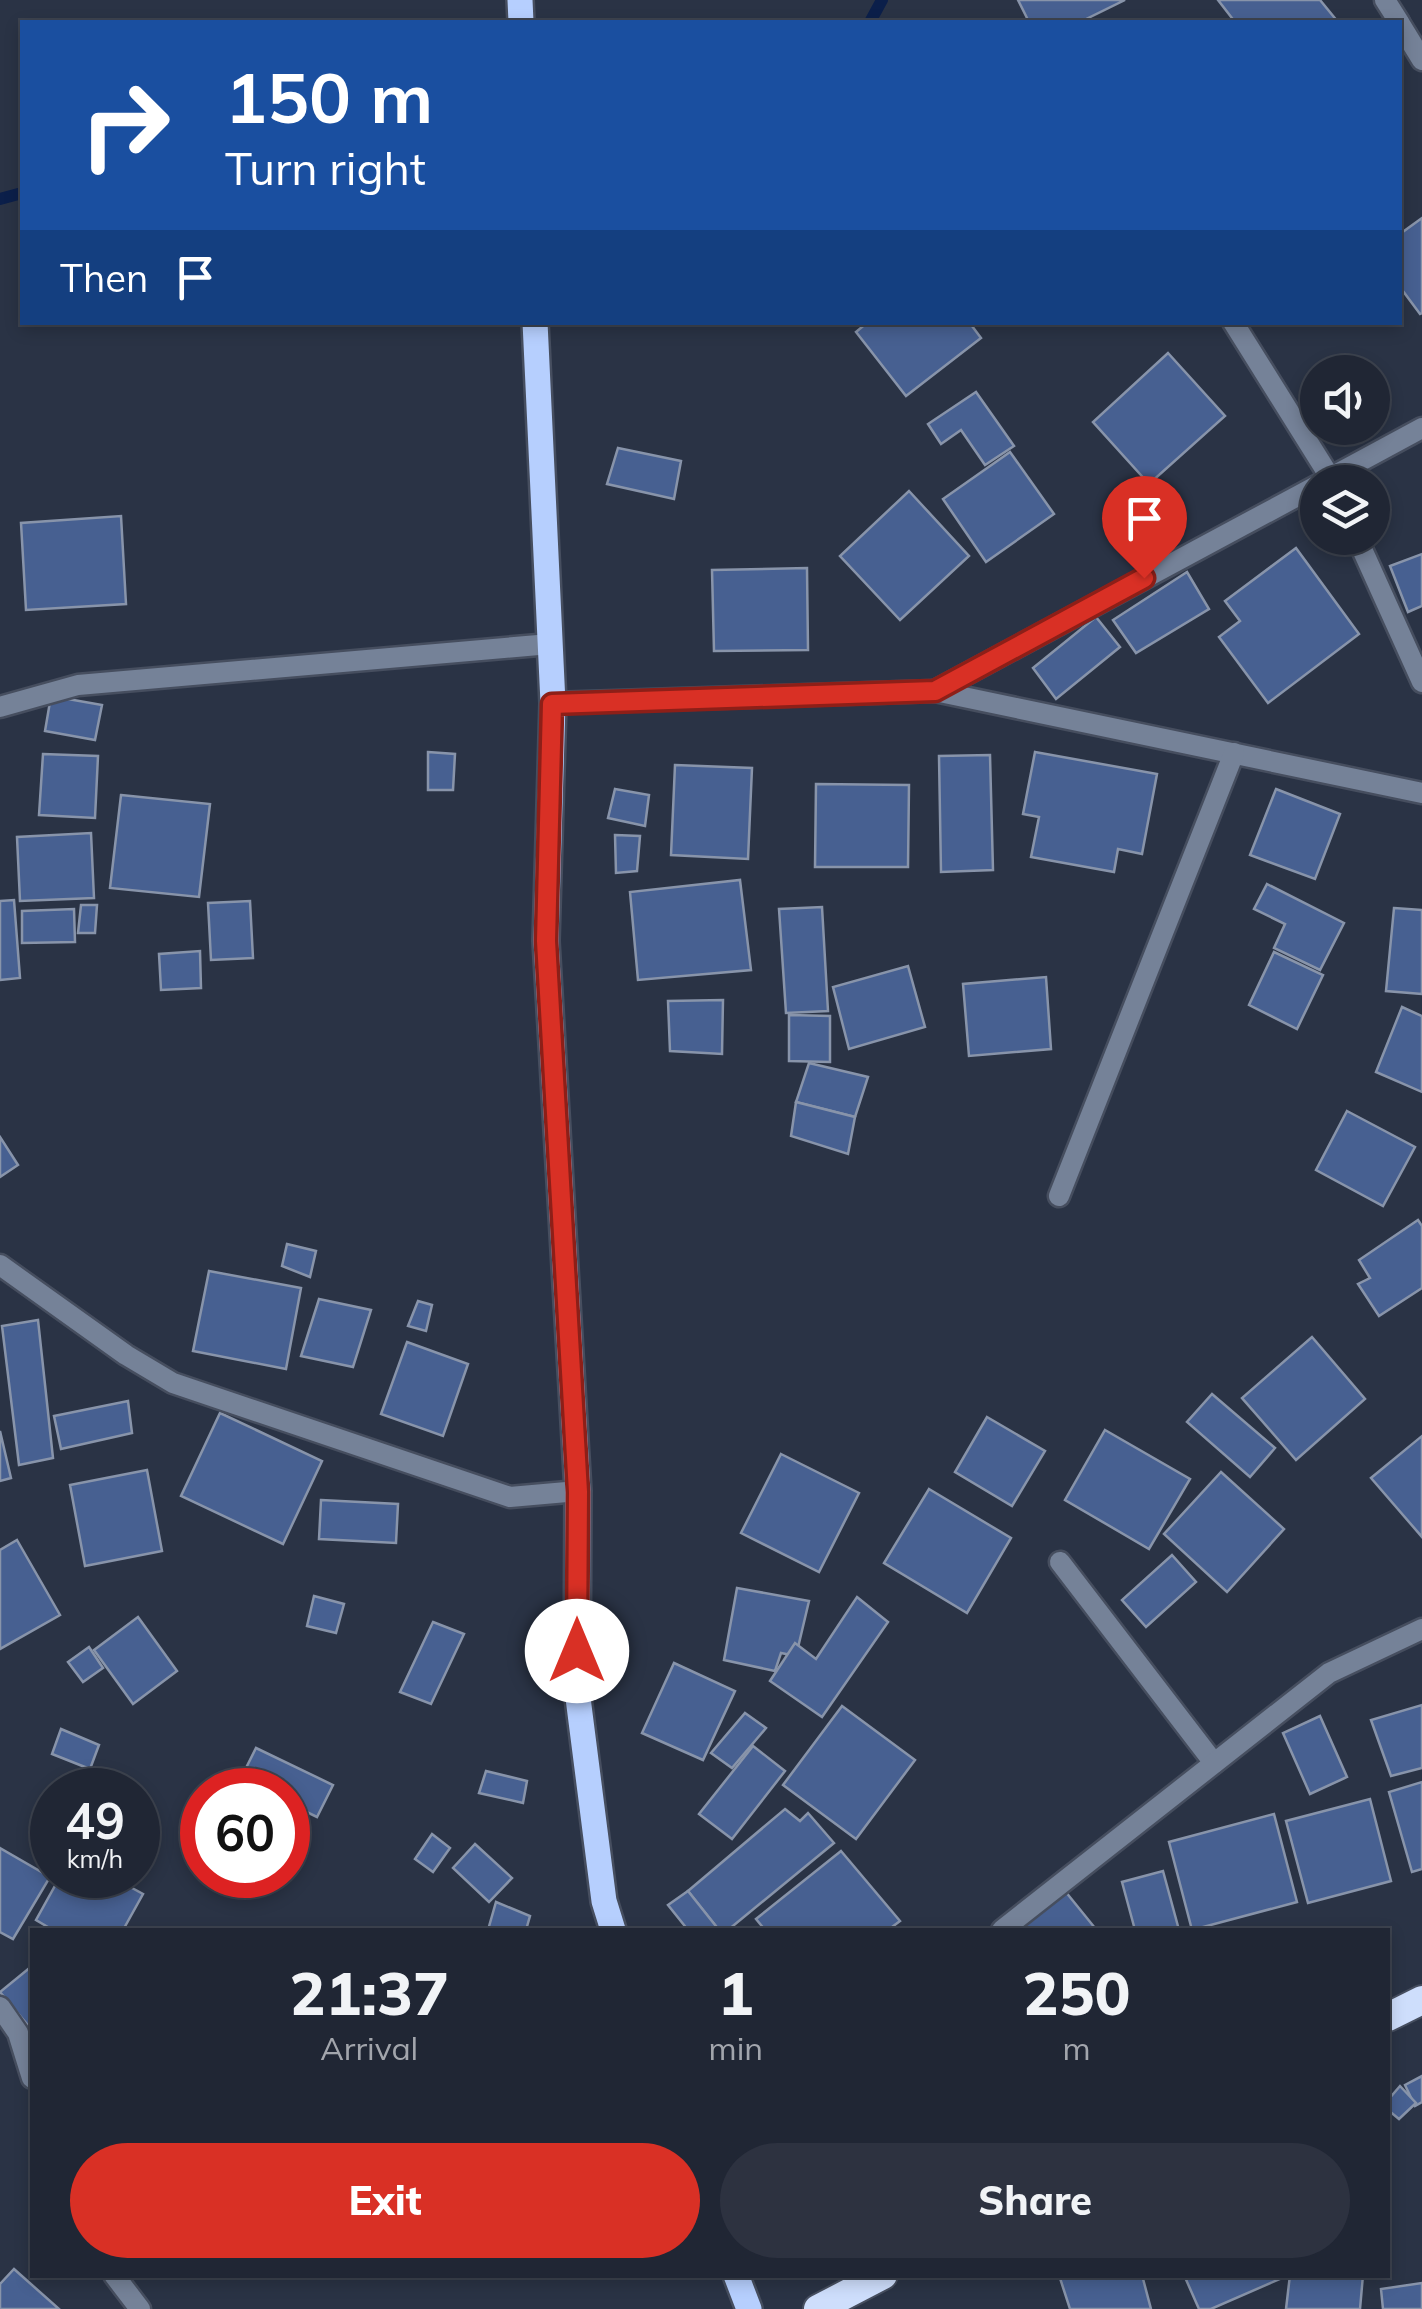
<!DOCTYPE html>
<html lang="en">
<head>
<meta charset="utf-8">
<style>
  :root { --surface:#202634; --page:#2d3240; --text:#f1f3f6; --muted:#a2a5ac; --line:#3d434f; --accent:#d93025 }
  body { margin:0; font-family:Mulish,sans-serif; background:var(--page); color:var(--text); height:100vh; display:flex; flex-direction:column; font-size:38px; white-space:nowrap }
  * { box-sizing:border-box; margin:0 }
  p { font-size:32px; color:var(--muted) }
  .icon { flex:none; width:55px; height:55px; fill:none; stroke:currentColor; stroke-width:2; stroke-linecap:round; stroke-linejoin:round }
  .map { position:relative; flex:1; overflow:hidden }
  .drawer { position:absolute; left:30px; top:1928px; width:1360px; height:350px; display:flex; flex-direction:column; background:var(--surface); border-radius:0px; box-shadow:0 5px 15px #0003,0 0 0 2px var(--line) }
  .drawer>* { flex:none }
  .banner { position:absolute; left:20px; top:20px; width:1382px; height:305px; border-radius:0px; box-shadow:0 5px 15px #0003,0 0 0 2px var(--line); background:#1a4fa0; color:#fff; overflow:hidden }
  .fabs { position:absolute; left:1300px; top:355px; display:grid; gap:20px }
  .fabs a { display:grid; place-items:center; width:90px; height:90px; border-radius:50%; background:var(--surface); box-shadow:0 5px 15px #0003,0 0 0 2px var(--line); font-size:50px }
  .speed { position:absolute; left:30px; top:1768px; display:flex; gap:20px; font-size:50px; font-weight:700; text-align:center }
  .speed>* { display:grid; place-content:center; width:130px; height:130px; border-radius:50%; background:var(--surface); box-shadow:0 5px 15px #0003,0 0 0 2px var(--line); line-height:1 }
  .speed small { font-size:25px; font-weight:400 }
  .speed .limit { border:15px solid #d22; background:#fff; color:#111 }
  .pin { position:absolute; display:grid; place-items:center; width:85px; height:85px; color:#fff; margin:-102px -42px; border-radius:50% 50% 50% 0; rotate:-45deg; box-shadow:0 0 10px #0007 }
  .pin .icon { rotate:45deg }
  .me { position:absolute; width:110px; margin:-55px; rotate:0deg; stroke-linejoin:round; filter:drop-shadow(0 0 8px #0008) }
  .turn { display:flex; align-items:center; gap:35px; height:210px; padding:0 40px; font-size:45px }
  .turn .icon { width:130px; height:130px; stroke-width:2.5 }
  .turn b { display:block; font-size:70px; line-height:85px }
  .then { display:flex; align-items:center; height:95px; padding:0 40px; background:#0003; gap:20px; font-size:38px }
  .eta { display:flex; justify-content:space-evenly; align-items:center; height:170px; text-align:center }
  .eta b { font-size:60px; font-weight:800; line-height:70px }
  .button { display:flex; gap:20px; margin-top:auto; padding:20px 40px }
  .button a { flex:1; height:115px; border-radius:60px; background:var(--accent); color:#fff; font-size:40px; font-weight:800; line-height:115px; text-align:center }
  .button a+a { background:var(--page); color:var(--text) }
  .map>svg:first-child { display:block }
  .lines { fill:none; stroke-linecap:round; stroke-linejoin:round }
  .stream { stroke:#0b1f4a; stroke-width:12 }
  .building { fill:#476091; stroke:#8894aa; stroke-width:2.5 }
  .minor-casing { stroke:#464e5f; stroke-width:25 }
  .primary-casing { stroke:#464e5f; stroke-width:30 }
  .trunk-casing { stroke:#464e5f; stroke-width:32 }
  .minor { stroke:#758298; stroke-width:20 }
  .primary { stroke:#b6cffe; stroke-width:25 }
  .trunk { stroke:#cedefc; stroke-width:28 }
  .route-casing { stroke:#8d1f18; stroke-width:25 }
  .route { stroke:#d93025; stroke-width:18 }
</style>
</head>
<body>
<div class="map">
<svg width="1422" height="2309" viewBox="0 0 1422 2309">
  <rect width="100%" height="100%" fill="#2a3345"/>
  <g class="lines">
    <g class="stream">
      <polyline points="870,22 882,0"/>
      <polyline points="0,199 22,193"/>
    </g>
  </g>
  <g class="building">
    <polygon points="1018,0 1125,0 1080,22 1029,22"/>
    <polygon points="1218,0 1320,0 1338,22 1235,22"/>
    <polygon points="1422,218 1422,313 1420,314 1400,287 1400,234"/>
    <polygon points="868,322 969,322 981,338 906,396 856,332"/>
    <polygon points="1168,353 1225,416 1149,484 1093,422"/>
    <polygon points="976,392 1014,446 985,465 961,430 941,444 928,424"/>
    <polygon points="618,448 681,461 674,499 607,484"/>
    <polygon points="1010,452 1054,514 986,562 943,499"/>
    <polygon points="909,491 969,556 900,620 840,556"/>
    <polygon points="121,516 126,604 26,610 21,523"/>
    <polygon points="1296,548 1359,634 1268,703 1219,637 1240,621 1225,601"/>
    <polygon points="1422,554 1422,606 1408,612 1390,566"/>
    <polygon points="807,568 808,650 714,651 712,570"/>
    <polygon points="1187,572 1209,609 1136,653 1113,620"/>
    <polygon points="1096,617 1120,647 1056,699 1033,668"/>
    <polygon points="51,696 102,705 95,740 45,731"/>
    <polygon points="428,752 455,754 453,790 428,790"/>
    <polygon points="1035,752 1157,774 1142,854 1118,849 1114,872 1031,857 1039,817 1023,814"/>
    <polygon points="43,754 98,756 95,818 39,815"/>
    <polygon points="990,755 993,870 941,872 939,756"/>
    <polygon points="675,765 752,768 748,859 671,855"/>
    <polygon points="816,784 909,785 908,867 815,867"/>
    <polygon points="615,789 649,795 645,826 608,818"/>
    <polygon points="1276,789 1340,814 1315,879 1250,855"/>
    <polygon points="121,795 210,804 199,897 110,888"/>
    <polygon points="91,833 94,898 20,901 17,837"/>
    <polygon points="615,835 640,836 637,871 616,873"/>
    <polygon points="740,880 751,970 638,980 630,892"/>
    <polygon points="1267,884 1344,923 1320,970 1274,948 1285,924 1254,909"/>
    <polygon points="14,900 20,978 0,980 0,901"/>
    <polygon points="250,901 253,958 211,960 208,903"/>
    <polygon points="81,905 97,905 95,933 78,933"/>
    <polygon points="822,907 828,1011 786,1013 779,909"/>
    <polygon points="1394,908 1422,910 1422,994 1386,991"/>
    <polygon points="74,909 75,942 22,943 22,911"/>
    <polygon points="200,951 201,988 161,990 159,954"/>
    <polygon points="1274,952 1323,975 1297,1029 1249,1005"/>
    <polygon points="908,966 925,1027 849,1049 833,987"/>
    <polygon points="1046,977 1051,1049 969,1056 963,984"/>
    <polygon points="723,1000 722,1054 670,1051 668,1001"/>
    <polygon points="1402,1007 1422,1016 1422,1092 1376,1072"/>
    <polygon points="789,1015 830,1016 830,1062 789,1061"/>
    <polygon points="809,1063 868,1077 855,1117 796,1102"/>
    <polygon points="796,1102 855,1117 848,1154 791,1136"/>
    <polygon points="1347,1111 1415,1147 1383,1206 1316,1170"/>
    <polygon points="0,1137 18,1165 0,1177"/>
    <polygon points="1418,1220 1422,1226 1422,1288 1379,1316 1358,1284 1370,1278 1359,1260"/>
    <polygon points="287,1244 316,1251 310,1277 282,1266"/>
    <polygon points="209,1271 301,1288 286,1369 193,1351"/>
    <polygon points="319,1299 371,1310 353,1367 301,1356"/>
    <polygon points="418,1301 432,1305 426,1331 408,1326"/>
    <polygon points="38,1320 53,1458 19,1465 2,1326"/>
    <polygon points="1312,1337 1365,1399 1296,1460 1242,1398"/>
    <polygon points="407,1342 468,1364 443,1436 381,1414"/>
    <polygon points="1212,1394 1275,1448 1250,1477 1187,1422"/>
    <polygon points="128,1401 132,1433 61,1449 54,1416"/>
    <polygon points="220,1413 322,1461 283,1544 181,1496"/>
    <polygon points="987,1417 1045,1451 1012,1506 955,1472"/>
    <polygon points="1105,1430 1190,1479 1149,1549 1065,1500"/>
    <polygon points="0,1431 11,1478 0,1481"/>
    <polygon points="1422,1436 1422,1537 1371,1478"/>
    <polygon points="781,1454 859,1493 819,1572 741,1533"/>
    <polygon points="147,1470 162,1551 85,1566 70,1485"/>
    <polygon points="1221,1472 1284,1529 1227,1592 1164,1534"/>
    <polygon points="929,1489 1011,1538 967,1613 884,1563"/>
    <polygon points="321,1500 398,1504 396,1543 319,1539"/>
    <polygon points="17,1540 60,1615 0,1649 0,1550"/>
    <polygon points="1172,1555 1196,1582 1146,1627 1122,1600"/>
    <polygon points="737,1588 809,1601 796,1656 781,1653 775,1671 724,1660"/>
    <polygon points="314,1596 344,1604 336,1633 307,1626"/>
    <polygon points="857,1597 888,1622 822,1717 770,1681 795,1643 816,1659"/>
    <polygon points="138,1617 177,1671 133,1704 94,1650"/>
    <polygon points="433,1622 464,1634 431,1704 400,1692"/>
    <polygon points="89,1647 103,1668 83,1682 68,1662"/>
    <polygon points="674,1663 735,1691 703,1760 642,1733"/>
    <polygon points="1422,1705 1422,1768 1391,1776 1371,1720"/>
    <polygon points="842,1706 915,1760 856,1839 783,1785"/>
    <polygon points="745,1713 766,1728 732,1768 711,1753"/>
    <polygon points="1320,1716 1347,1777 1310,1794 1283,1733"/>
    <polygon points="61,1729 99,1745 90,1769 52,1754"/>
    <polygon points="753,1746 785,1771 732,1839 699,1814"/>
    <polygon points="256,1748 333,1785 317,1817 288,1803 288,1790 261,1790 240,1780"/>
    <polygon points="486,1771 527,1781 523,1803 479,1793"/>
    <polygon points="1422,1782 1422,1869 1412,1872 1389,1792"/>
    <polygon points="1370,1799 1391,1881 1308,1903 1286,1821"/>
    <polygon points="785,1809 800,1821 808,1813 834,1843 728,1930 719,1930 688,1891"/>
    <polygon points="1274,1814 1297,1902 1192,1930 1169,1842"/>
    <polygon points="432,1834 450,1848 433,1872 415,1859"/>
    <polygon points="475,1844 512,1878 489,1902 453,1868"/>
    <polygon points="0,1848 50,1877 13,1939 0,1932"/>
    <polygon points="841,1851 900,1921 888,1930 765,1930 756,1919"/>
    <polygon points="1163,1871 1179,1930 1135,1930 1122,1882"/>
    <polygon points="61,1875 108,1875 143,1894 123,1930 53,1930 36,1920"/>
    <polygon points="688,1891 719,1930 688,1930 668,1905"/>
    <polygon points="1065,1891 1095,1928 1028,1930 1023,1923"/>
    <polygon points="496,1902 530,1916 526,1930 488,1930"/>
    <polygon points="32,1966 32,2030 0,1992"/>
    <polygon points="1422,2076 1422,2102 1415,2106 1405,2085"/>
    <polygon points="1400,2086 1416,2103 1399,2119 1388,2110 1388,2100"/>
    <polygon points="14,2269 59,2309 0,2309 0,2284"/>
    <polygon points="1059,2275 1142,2275 1151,2309 1070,2309"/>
    <polygon points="1184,2275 1281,2275 1282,2278 1211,2309 1199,2309"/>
    <polygon points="1290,2275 1363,2275 1360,2309 1286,2309"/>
    <polygon points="1422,2283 1422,2309 1383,2309 1381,2289"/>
  </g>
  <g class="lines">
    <defs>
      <g id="minor">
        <polyline points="1385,0 1399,22"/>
        <polyline points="1400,24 1422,60"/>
        <polyline points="1233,322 1333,482"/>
        <polyline points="1322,482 1422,428"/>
        <polyline points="1357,538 1422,682"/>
        <polyline points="935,691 1318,485"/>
        <polyline points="553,703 935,691 1422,793"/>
        <polyline points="0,707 78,685 550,644"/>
        <polyline points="1059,1196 1234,753"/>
        <polyline points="0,1265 126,1355 173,1383 510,1497 578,1491"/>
        <polyline points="1060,1562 1214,1763"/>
        <polyline points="1002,1930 1329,1673 1422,1629"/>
        <polyline points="0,2007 18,2033 32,2078"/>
        <polyline points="114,2275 140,2309"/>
      </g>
      <g id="primary">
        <polyline points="520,0 521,22"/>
        <polyline points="535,322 553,703 546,941 578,1491 577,1690 604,1901 613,1930"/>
        <polyline points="736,2275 749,2309"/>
      </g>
      <g id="trunk">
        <polyline points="1388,2017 1422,2000"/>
        <polyline points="818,2309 883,2275"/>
      </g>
    </defs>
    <use href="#minor" class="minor-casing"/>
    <use href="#primary" class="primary-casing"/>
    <use href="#trunk" class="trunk-casing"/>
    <use href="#minor" class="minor"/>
    <use href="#primary" class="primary"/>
    <use href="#trunk" class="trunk"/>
  </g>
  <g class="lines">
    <defs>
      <polyline id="route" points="577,1651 578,1492 546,941 552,704 935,691 1144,578"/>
    </defs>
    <use href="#route" class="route-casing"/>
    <use href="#route" class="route"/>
  </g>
</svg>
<div class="fabs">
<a><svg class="icon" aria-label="sound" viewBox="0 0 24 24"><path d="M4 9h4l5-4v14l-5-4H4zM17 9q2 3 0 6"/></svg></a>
<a><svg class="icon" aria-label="layers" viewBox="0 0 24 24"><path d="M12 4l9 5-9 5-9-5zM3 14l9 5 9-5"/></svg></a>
</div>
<div class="speed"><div>49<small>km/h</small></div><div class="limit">60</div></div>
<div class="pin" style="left:1144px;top:578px;background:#d93025"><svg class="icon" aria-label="arrive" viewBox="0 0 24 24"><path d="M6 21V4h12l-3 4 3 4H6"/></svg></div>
<svg class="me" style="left:577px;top:1651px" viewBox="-20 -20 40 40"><circle r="19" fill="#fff"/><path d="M0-13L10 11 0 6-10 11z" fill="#d93025"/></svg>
<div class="banner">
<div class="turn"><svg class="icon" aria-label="right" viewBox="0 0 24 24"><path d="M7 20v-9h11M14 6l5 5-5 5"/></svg><div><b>150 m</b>Turn right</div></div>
<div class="then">Then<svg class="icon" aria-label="arrive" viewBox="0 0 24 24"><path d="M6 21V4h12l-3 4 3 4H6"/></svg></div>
</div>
<section class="drawer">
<div class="eta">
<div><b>21:37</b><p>Arrival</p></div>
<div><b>1</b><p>min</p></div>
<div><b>250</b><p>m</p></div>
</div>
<div class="button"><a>Exit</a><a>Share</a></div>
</section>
</div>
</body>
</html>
